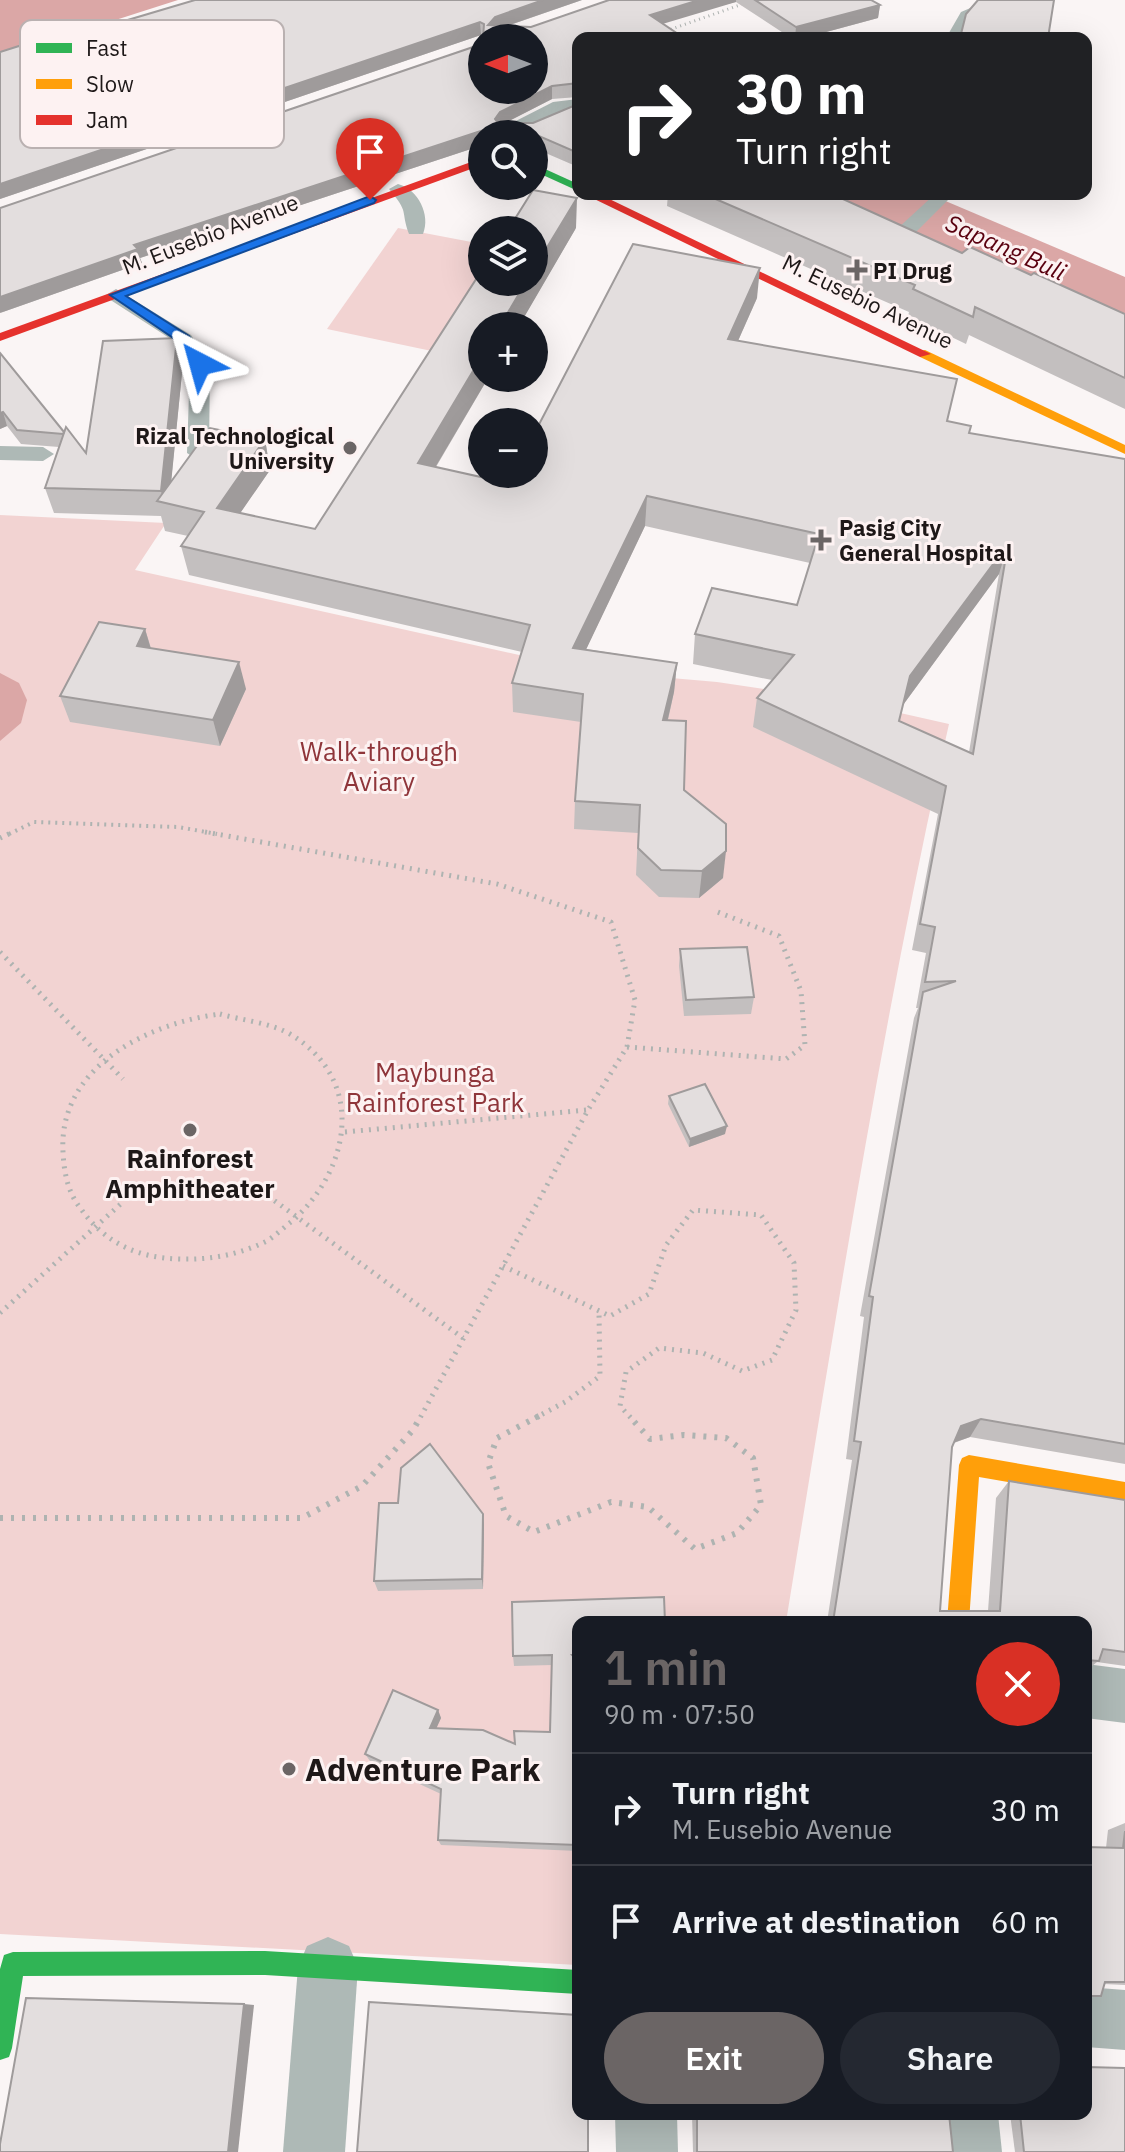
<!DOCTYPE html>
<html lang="en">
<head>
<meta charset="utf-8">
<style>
  :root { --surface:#171b24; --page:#242831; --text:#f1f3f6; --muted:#9ea1a6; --line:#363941; --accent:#6b6565 }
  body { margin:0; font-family:"IBM Plex Sans",sans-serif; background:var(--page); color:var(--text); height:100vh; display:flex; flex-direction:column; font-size:30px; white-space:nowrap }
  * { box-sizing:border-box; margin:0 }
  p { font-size:26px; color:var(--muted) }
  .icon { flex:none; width:44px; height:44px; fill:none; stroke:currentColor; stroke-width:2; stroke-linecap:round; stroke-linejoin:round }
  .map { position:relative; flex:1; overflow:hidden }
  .drawer { position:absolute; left:572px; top:1616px; width:520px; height:504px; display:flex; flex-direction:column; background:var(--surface); border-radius:16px; box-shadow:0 8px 32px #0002 }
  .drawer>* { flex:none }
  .hud { position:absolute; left:572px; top:32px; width:520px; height:168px; border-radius:16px; box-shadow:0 8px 32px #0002; background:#202124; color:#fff; overflow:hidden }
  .needle { width:52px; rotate:270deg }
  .buttons { position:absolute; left:468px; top:24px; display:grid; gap:16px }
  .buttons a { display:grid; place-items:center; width:80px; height:80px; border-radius:50%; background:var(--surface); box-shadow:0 8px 32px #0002; font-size:40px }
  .pin { position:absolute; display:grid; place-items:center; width:68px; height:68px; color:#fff; margin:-82px -34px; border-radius:50% 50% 50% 0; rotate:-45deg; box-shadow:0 0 8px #0007 }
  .pin .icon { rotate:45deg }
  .me { position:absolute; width:88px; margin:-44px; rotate:321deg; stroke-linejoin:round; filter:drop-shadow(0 0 6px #0008) }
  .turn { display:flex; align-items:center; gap:28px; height:168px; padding:0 32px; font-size:36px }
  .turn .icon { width:104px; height:104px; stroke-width:2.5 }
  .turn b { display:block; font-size:56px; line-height:68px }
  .round { display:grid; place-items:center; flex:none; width:84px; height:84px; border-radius:42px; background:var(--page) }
  .summary { display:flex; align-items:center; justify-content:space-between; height:136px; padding:0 32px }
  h1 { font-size:48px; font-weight:600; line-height:60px; color:var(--accent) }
  .primary-button { display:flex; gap:16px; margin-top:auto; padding:16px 32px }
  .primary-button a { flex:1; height:92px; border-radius:48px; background:var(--accent); color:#fff; font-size:32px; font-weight:600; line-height:92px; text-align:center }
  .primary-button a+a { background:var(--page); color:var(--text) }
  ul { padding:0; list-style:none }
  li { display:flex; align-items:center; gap:24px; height:112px; padding:0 32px; border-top:2px solid var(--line) }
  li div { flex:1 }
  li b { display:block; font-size:30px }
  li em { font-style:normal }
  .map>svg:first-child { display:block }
  .green { fill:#f2d3d2 }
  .water { fill:#dba7a6 }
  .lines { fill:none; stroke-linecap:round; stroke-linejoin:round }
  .path-far3 { stroke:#aeb3b1; stroke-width:3; stroke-dasharray:1 4; stroke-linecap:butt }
  .path-far2 { stroke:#aeb3b1; stroke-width:4; stroke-dasharray:2 5; stroke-linecap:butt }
  .path-far1 { stroke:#aeb3b1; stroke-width:5; stroke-dasharray:2 6; stroke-linecap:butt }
  .path { stroke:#aeb3b1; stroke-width:6; stroke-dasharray:3 8; stroke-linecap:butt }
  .lane { fill:#aeb9b6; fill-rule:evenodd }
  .street { fill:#aeb9b6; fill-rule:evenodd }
  .fast { fill:#30b455; fill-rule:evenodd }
  .slow { fill:#ff9f0a; fill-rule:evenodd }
  .jam { fill:#e5322d; fill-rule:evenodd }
  .wall { fill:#c3bfbf; fill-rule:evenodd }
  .shaded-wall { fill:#9f9b9b }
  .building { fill:#e3dede; stroke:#9f9b9b; stroke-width:2; fill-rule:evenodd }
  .route { fill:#1a73e8; stroke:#114b97; stroke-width:2 }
  .poi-dot { fill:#6b6565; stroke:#fdf2f2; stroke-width:3 }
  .labels { text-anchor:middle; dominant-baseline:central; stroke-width:6; stroke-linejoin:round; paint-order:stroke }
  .far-street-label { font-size:22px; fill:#1e1818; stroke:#fdf2f2 }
  .far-poi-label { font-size:22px; font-weight:bold; fill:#1e1818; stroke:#fdf2f2; text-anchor:start }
  .far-water-label { font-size:24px; font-style:italic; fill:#5a000f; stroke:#fdf2f2 }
  .park-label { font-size:26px; fill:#8f353a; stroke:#fdf2f2 }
  .poi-label { font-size:26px; font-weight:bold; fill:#1e1818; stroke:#fdf2f2 }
  .near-poi-label { font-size:32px; font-weight:bold; fill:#1e1818; stroke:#fdf2f2; text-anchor:start }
  .key { fill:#fdf2f2; stroke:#bab1b1; stroke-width:2 }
  .key-label { font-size:22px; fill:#1e1818 }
</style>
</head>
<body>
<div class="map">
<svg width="1125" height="2152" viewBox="0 0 1125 2152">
  <rect width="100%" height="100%" fill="#faf5f5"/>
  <g class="green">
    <polygon points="398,228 482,244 482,282 446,354 327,329"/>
    <path d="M 0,515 L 166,523 L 135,570 L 591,671 L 717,682 L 856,703 L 949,724 C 882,1021 835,1322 786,1622 L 578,1622 L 578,1965 L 0,1934 Z"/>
  </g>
  <g class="water">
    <polygon points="0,0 178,0 0,57"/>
    <polygon points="822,194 929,194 1125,277 1125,323"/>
    <polygon points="0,673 19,683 27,700 21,723 0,741"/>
  </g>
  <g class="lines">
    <polyline class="path-far3" points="666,31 754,0"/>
    <polyline class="path-far2" points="9,834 34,822 178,827 217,834"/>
    <g class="path-far1">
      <polyline points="205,832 497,884 611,922 635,1000 627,1047 588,1110 420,1418"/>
      <polyline points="0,838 13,832"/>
      <polyline points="0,952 123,1079"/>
      <path d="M 220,1014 C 241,1020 271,1023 290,1034 C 367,1080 351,1170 291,1222 C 283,1228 275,1236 267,1241 C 238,1255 210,1260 179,1259 C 138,1258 105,1243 81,1209 C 68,1193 64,1173 63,1152 C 58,1067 148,1023 220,1014 Z"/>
      <polyline points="627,1047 786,1059 805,1045 801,991 779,936 715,911"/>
      <polyline points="345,1132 587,1110"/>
      <polyline points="268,1196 463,1338"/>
      <polyline points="503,1266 610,1316 649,1294 666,1245 693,1210 761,1215 794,1263 796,1310 772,1360 742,1371 703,1353 659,1348 626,1372 620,1406 631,1418"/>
      <polyline points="0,1313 124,1201"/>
      <polyline points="535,1418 565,1402 600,1376 599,1313"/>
    </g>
    <g class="path">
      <polyline points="539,1416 497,1438 488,1463 506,1516 534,1532 611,1502 648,1507 695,1549 737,1533 761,1505 753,1458 726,1438 684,1435 650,1439 629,1416"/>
      <polyline points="0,1518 302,1518 362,1486 413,1430 421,1416"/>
    </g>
    <g class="lane">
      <polygon points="989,0 1015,0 972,19 962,38 946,38 961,12"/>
      <path d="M 398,184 C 418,189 431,215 423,234 L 409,234 C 400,209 410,214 389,189 Z"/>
      <polygon points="935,194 954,194 911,237 897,237 897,229"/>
      <polygon points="116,289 191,335 210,364 209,453 205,458 198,460 187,453 190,364 177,343 109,299 106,295"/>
      <polygon points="0,446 43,447 54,454 43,461 0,460"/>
    </g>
    <g class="street">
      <polygon points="578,99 578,115 569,116 533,134 498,134 502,128 553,102"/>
      <polygon points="1086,1664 1125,1669 1125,1723 1086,1718"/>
      <polygon points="328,1937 349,1946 358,1967 345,2152 283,2152 298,1967 307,1946"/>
      <polygon points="1086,1987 1125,1990 1125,2050 1086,2047"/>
      <polygon points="615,2114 677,2114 678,2152 616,2152"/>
      <polygon points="936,2114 998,2114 1002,2152 940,2152"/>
    </g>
    <g class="fast">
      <polygon points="534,164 578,184 578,191 534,171"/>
      <polygon points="265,1951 578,1970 578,1994 265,1975 23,1976 12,2048 9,2057 0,2060 0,1969 4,1955 13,1952"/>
    </g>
    <g class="slow">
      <polygon points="925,350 1125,445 1125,454 920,357 920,351"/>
      <polygon points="969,1455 1125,1482 1125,1502 979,1477 969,1622 947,1622 959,1465 962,1458"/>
    </g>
    <g class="jam">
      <polygon points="482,158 482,165 0,341 0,333"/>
      <polygon points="584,194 599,194 931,354 920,357"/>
    </g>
  </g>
  <g class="wall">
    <polygon points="582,0 507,26 531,27 609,0 871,0 880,5 878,18 804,38 791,38 736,2 578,38 578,97 552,99 505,123 533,123 578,104 578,167 534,148 534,134 482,134 477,152 477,147 140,258 142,263 0,313 482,44 483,37 481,35 0,199 0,52 22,50 104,27"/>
    <polygon points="668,194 832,194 962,253 1031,275 1125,314 1125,409 969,335 966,344 908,316 909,312 667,206"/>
    <path d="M 576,228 L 436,467 L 508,483 L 757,298 L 738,341 L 947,421 L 969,433 L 1125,459 L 1125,1464 L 970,1437 L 954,1443 L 952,1447 L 940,1611 L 988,1611 L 996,1498 L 1009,1481 L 1125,1500 L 1125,1666 L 1097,1662 L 1086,1671 L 1086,1622 L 827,1622 L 852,1460 L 846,1459 L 864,1317 L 860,1316 L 914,1018 L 918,1008 L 916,1008 L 926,953 L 912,950 L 938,814 L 753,727 L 757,698 L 772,680 L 693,664 L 695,634 L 797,605 L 810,563 L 645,526 L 586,649 L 677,663 L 674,692 L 668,720 L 684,790 L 723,878 L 699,898 L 659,897 L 636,875 L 638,833 L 574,829 L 575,801 L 581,722 L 513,712 L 512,683 L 522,652 L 189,575 L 181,546 L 188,536 L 165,531 L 161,516 L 54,513 L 45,488 L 59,447 L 21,444 L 7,426 L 0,429 L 0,353 L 64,432 L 86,453 L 183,363 L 171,482 L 265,439 L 270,470 L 240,513 L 315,529 ZM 999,574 L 969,752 L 899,721 L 903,705 Z"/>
    <polygon points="145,629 151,648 246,689 220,746 70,722 60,696"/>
    <polygon points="680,949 754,997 751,1014 684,1016 679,966"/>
    <polygon points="669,1096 725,1134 689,1147 668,1104"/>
    <polygon points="484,1524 483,1589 378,1591 374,1581"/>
    <polygon points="578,1622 578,1851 441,1845 438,1840 441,1794 370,1761 365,1754 438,1710 441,1718 436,1728 515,1744 550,1732 552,1665 514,1666 513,1656"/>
    <polygon points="1125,1823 1125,1985 1104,1984 1101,1996 1086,1998 1086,1847 1106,1848 1108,1830"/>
    <polygon points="692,2114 949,2114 953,2152 693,2152"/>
    <polygon points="1010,2114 1086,2114 1125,2152 1015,2152"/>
  </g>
  <g class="shaded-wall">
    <polygon points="543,0 582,0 495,30 488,25 495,17"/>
    <polygon points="699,0 736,0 736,2 649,28 650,15"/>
    <polygon points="880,5 878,18 804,38 795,38 796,27"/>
    <polygon points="480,22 481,35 0,199 0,184"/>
    <polygon points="552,86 552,99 501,125 496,132 495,119 500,112"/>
    <polygon points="481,131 482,151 477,152 477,147 140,258 142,263 0,313 0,297 134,245"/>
    <polygon points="577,198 576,228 519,326 500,326 526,282 534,282 534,269"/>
    <polygon points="760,268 757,298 725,370 728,339"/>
    <polygon points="177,338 183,363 169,504 164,502 161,491"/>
    <polygon points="482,356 482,378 488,378 420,493 418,463"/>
    <polygon points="3,412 7,426 0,429 0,413"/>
    <polygon points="265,439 270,470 223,538 217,508"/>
    <polygon points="647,496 645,526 573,677 573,648"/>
    <polygon points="1008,544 999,574 903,705 910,676"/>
    <polygon points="145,629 153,656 137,646"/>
    <polygon points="239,662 246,689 220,746 213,720"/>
    <polygon points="677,663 674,692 661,749 663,720"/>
    <polygon points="726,851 723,878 699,898 702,871"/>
    <polygon points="727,1126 725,1134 689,1147 690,1139"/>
    <polygon points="981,1419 970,1437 950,1444 961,1426"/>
    <polygon points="483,1514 484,1524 483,1589 482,1579"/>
    <polygon points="438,1710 441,1718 433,1736 430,1728"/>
    <polygon points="244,2004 254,2005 238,2152 228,2152"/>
  </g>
  <g class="building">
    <polygon points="195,0 543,0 495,17 488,25 531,27 609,0 699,0 650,15 684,38 578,38 578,83 552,86 500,112 495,119 498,123 533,123 578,104 578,153 523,129 514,134 482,134 482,137 476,138 481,131 134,245 138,249 0,297 0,208 482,44 482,90 534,90 534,38 483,38 484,24 480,22 0,184 0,52 19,46 22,50 102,25 104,27"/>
    <polygon points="755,0 871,0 880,5 796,27"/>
    <polygon points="978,0 1054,0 1048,38 960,38 966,14"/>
    <polygon points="533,190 577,198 534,269 534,230 508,230"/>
    <polygon points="704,194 832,194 962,253 970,247 1031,275 1034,273 1125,314 1125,378 975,307 973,317 913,289 915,285"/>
    <path d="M 633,244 L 760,268 L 728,339 L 957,379 L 947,421 L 971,426 L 969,433 L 1125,459 L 1125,1444 L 981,1419 L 961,1426 L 952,1447 L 940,1611 L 1000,1611 L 1009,1481 L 1125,1500 L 1125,1652 L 1103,1649 L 1099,1661 L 1086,1660 L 1086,1622 L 833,1622 L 861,1442 L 854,1441 L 873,1297 L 869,1296 L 923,992 L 956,981 L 925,982 L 935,927 L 920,924 L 946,786 L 757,698 L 794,655 L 695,634 L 712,588 L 797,605 L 819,534 L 647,496 L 573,648 L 677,663 L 663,720 L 686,721 L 684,790 L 726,824 L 726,851 L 702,871 L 661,870 L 638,848 L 640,805 L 575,801 L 583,694 L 512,683 L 530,625 L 181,546 L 204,512 L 157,501 L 210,428 L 265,439 L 217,508 L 315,529 L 482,270 L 482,282 L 526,282 L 500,326 L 482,326 L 482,356 L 418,463 L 508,483 L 513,474 L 534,474 L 534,434 ZM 1008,544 L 973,754 L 899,721 L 910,676 Z"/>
    <polygon points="177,338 161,491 45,488 66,427 86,453 103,341"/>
    <polygon points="0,353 64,432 63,434 17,430 3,412 0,413"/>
    <polygon points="99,622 145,629 137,646 239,662 213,720 60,696"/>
    <polygon points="747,947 754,997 686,1000 680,949"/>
    <polygon points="705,1084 727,1126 690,1139 669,1096"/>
    <polygon points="430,1444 483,1514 482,1579 374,1581 379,1503 398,1503 401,1468"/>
    <polygon points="664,1597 665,1622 578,1622 578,1654 572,1655 578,1661 578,1845 438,1840 441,1789 365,1754 393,1690 438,1710 430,1728 483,1730 515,1744 514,1731 550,1732 552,1655 513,1656 512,1602"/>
    <polygon points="1125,1831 1125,1982 1105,1982 1101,1996 1086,1996 1086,1847 1123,1848"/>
    <polygon points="26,1998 244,2004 228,2152 0,2152 0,2144"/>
    <polygon points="369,2002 578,2015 578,2114 588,2114 588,2152 357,2152"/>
    <polygon points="1086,2067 1125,2068 1125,2152 1024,2152 1020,2114 1086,2114"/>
    <polygon points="697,2114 949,2114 953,2152 697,2152"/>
  </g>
  <polygon class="route" points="370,196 376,200 374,203 126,296 189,336 207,364 205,367 196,367 179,342 110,295"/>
  <g class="poi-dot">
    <path d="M853 258h8v8h8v8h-8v8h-8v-8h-8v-8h8z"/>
    <circle cx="350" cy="448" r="8"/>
    <path d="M817 528h8v8h8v8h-8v8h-8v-8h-8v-8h8z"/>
    <circle cx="190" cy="1130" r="8"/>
    <circle cx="289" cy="1769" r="8"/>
  </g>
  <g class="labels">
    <g class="far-street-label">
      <text transform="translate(210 234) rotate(-21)">M. Eusebio Avenue</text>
      <text transform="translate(868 301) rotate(26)">M. Eusebio Avenue</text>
    </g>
    <g class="far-poi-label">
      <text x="873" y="270">PI Drug</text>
      <text x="334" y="435" text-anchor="end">Rizal Technological<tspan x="334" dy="25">University</tspan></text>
      <text x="839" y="527">Pasig City<tspan x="839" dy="25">General Hospital</tspan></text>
    </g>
    <g class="far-water-label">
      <text transform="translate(1006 247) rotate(24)">Sapang Buli</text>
    </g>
    <g class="park-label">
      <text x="379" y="751">Walk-through<tspan x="379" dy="30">Aviary</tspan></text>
      <text x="435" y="1072">Maybunga<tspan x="435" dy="30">Rainforest Park</tspan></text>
    </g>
    <g class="poi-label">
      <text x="190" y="1158">Rainforest<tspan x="190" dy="30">Amphitheater</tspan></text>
    </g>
    <g class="near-poi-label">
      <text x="305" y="1769">Adventure Park</text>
    </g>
  </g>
  <rect x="20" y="20" width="264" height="128" rx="12" class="key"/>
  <rect x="36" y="43" width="36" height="10" fill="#30b455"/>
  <rect x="36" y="79" width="36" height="10" fill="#ff9f0a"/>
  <rect x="36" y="115" width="36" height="10" fill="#e5322d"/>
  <g class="key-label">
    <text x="86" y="56">Fast</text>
    <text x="86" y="92">Slow</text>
    <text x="86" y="128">Jam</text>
  </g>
</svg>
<div class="buttons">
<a><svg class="needle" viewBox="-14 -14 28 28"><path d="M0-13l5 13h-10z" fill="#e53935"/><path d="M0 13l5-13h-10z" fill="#9ea1a6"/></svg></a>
<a><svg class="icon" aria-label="search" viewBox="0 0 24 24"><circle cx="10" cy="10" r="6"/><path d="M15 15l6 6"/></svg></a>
<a><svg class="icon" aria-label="layers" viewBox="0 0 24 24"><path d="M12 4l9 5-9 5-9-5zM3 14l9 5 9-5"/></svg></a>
<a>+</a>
<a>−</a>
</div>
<div class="pin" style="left:370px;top:200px;background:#d93025"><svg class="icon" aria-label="arrive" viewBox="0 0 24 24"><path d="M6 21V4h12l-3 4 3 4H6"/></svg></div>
<svg class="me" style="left:200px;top:364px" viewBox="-20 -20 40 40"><path d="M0-17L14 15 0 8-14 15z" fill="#1a73e8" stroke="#fff" stroke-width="4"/></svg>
<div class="hud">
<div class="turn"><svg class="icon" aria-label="right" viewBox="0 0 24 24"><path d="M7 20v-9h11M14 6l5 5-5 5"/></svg><div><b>30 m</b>Turn right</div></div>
</div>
<section class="drawer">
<div class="summary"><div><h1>1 min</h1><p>90 m · 07:50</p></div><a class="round" style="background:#d93025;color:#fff"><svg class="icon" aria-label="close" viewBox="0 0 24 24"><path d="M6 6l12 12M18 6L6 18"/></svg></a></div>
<ul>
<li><svg class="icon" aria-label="right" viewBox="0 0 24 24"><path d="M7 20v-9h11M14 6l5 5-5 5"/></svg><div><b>Turn right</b><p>M. Eusebio Avenue</p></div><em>30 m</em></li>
<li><svg class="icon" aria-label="arrive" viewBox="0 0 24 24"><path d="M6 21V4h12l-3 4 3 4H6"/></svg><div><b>Arrive at destination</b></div><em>60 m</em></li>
</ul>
<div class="primary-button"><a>Exit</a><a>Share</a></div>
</section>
</div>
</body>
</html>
